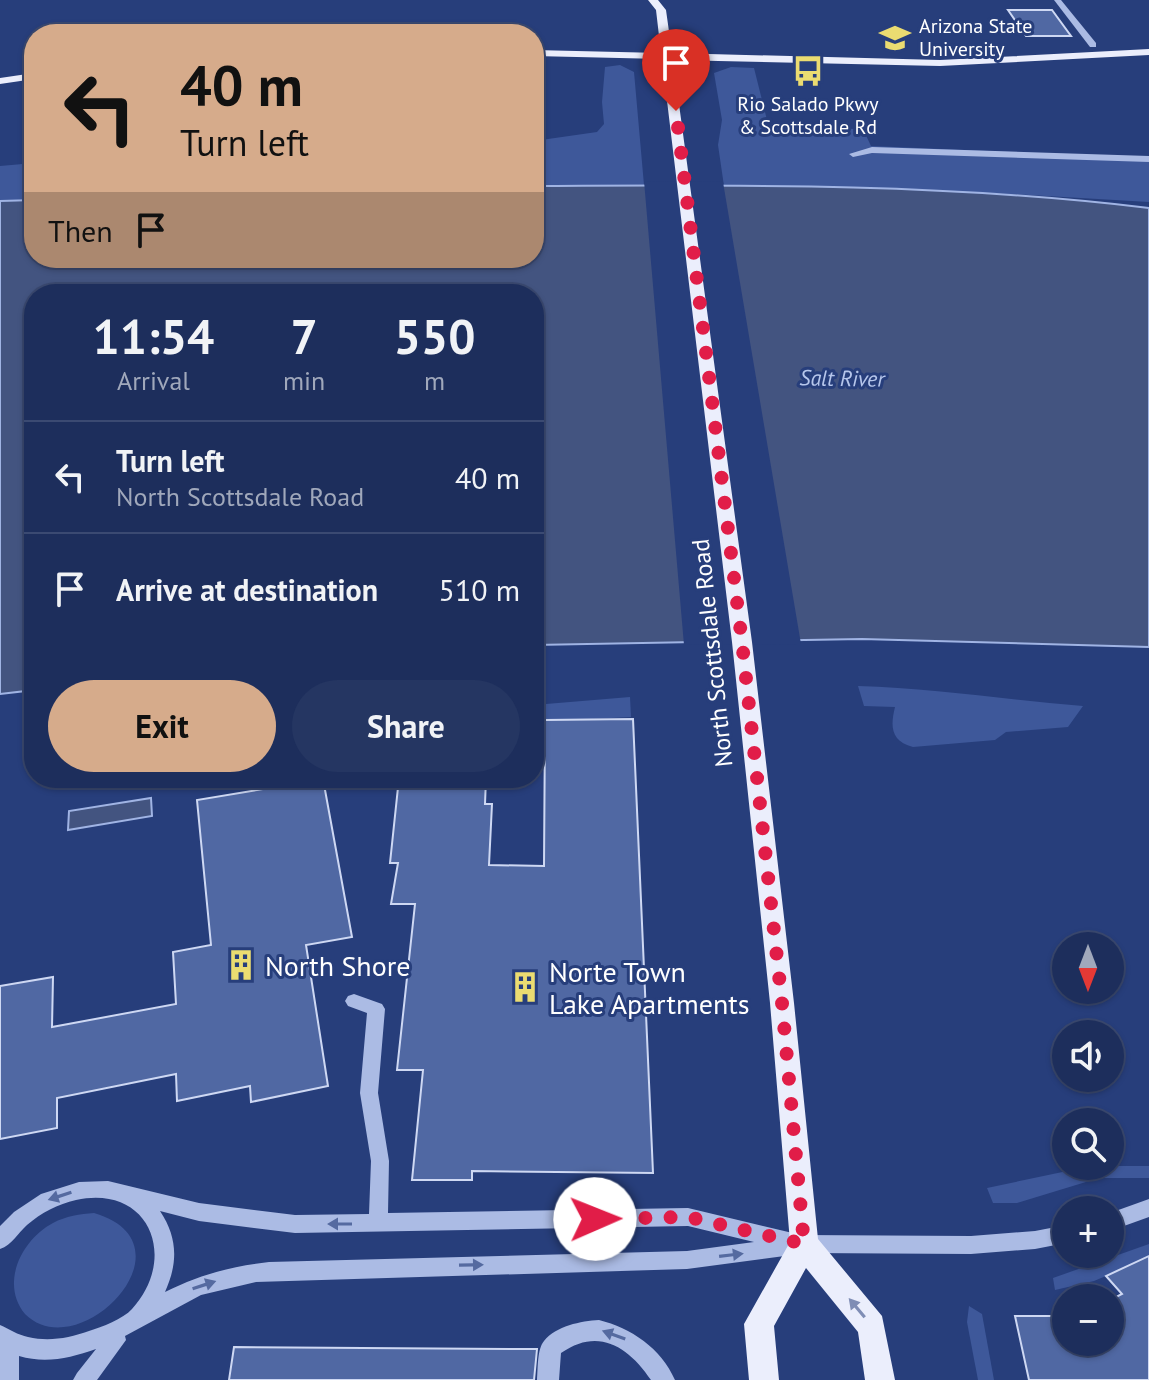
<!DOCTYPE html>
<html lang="en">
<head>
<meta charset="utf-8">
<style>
  :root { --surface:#1d2e5c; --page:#253662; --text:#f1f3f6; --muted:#a0a8bb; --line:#3b4a72; --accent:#d6ab8b }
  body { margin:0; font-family:"PT Sans",sans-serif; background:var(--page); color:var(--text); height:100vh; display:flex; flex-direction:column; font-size:30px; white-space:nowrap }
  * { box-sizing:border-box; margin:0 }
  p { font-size:26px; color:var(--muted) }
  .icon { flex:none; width:44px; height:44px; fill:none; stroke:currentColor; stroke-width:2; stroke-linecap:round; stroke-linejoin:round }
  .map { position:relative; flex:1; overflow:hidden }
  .drawer { position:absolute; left:24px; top:284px; width:520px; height:504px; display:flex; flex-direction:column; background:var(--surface); border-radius:32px; box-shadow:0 2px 6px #0004,0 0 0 2px var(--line) }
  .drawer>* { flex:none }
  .hud { position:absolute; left:24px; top:24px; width:520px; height:244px; border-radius:32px; box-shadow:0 2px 6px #0004,0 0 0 2px var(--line); background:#d6ab8b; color:#111; overflow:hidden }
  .needle { width:52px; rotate:180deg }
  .fabs { position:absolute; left:1052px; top:932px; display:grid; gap:16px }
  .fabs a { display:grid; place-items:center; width:72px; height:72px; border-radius:50%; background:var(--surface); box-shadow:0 2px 6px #0004,0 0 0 2px var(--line); font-size:40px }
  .pin { position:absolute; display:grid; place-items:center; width:68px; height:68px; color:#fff; margin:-82px -34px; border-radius:50% 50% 50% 0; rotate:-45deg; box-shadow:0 0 8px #0007 }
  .pin .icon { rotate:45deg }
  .me { position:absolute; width:88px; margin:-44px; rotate:89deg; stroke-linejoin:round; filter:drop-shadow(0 0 6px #0008) }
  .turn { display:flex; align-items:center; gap:28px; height:168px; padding:0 24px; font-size:36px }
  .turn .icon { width:104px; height:104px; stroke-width:2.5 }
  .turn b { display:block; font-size:56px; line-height:68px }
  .then { display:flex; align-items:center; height:76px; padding:0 24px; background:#0003; gap:16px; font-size:30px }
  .eta { display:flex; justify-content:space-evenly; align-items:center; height:136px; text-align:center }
  .eta b { font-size:48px; font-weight:700; line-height:56px }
  .button { display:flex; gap:16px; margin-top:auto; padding:16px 24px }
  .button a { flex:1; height:92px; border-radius:48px; background:var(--accent); color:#111; font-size:32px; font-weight:700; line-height:92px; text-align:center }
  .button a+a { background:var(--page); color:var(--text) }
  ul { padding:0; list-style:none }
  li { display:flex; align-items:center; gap:24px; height:112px; padding:0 24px; border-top:2px solid var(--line) }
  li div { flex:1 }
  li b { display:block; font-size:30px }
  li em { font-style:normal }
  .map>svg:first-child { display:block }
  .green { fill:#3e589a }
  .water { fill:#435480; stroke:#a0b4e4; stroke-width:2 }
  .pier { fill:#273e7b }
  .building { fill:#5068a3; stroke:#ced8f3; stroke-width:2 }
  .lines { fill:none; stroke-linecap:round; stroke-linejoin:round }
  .minor { fill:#abbbe4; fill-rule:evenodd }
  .major { fill:#ebeefc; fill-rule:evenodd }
  .oneway { fill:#556aa0 }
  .oneway2 { fill:#7f8db5 }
  .route { stroke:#e11d48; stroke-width:14; stroke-dasharray:0 25.2 }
  .labels { text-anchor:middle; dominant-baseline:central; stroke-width:6; stroke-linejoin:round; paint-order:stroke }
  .far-poi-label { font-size:20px; fill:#fff; stroke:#273e7b; text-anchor:start }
  .far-water-label { font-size:22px; font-style:italic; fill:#b6c6eb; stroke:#273e7b }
  .street-label { font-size:24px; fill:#fff; stroke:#273e7b }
  .near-poi-label { font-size:28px; fill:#fff; stroke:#273e7b; text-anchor:start }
</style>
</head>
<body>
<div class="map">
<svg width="1149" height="1380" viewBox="0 0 1149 1380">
  <rect width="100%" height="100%" fill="#273e7b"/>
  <g class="green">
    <polygon points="620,65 634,72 644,185 534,186 534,141 597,132 604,124 602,102 605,67"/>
    <polygon points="731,67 754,68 769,128 863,129 871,146 1149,158 1149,202 993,193 724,186 718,145 722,120 714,73"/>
    <polygon points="34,163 34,200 0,201 0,166"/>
    <path d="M 858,686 C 933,688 1008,700 1083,706 L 1068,727 L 1006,732 L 995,740 L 913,747 C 891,741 890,727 895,707 L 864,706 Z"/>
    <polygon points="630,697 631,717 534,722 534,705"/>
    <polygon points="1091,1166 1149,1166 1149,1178 1099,1178 1017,1203 993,1203 987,1188"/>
    <path d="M 94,1213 C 199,1244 79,1368 25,1314 C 0,1284 21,1240 53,1223 C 66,1216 80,1214 94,1213 Z"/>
    <polygon points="1149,1244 1149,1258 1094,1281 1055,1290 1053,1278"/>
    <polygon points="969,1306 982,1314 994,1380 978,1380 967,1322"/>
  </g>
  <g class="water">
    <path d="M 534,186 C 739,185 946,183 1149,208 L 1149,647 L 862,639 L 534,645 L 534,294 L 34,294 L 34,690 L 0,694 L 0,201 L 34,200 L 34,258 L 534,258 Z"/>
    <polygon points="151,798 152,816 68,830 69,811"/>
  </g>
  <polygon class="pier" points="644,181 723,182 801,644 684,645"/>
  <g class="building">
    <polygon points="1008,10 1052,10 1071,36 1026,36"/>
    <polygon points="633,719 653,1173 472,1171 472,1180 412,1180 423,1070 397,1070 415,904 391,904 398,863 390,863 399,778 486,778 485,804 492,804 489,865 544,866 545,720"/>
    <polygon points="323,779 352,937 306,945 328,1086 251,1102 250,1086 177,1101 176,1074 57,1098 57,1128 0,1139 0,986 53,977 52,1027 176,1004 173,952 211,945 197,800"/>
    <polygon points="1149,1256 1149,1380 1029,1380 1015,1316 1066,1316 1066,1342 1110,1342 1110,1300 1122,1294 1106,1276"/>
    <polygon points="234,1347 509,1349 537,1349 534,1380 229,1380"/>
  </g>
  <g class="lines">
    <g class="minor">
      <polygon points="1054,0 1061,0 1096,43 1096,47 1090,47"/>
      <polygon points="872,147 1149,156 1149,162 872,153 853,157 849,154"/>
      <path d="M 354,994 L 382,1004 L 385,1009 L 378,1093 L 389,1161 L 388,1213 L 688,1208 L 801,1235 L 971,1236 L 1035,1231 L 1066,1225 L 1066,1243 L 1035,1249 L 971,1254 L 807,1253 L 687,1269 L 256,1282 L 201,1295 L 125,1336 L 126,1340 L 97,1380 L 73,1380 L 77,1373 L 96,1349 C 70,1358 46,1364 19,1356 L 19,1380 L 0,1380 L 0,1325 C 9,1329 18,1335 28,1337 C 49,1342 69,1338 89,1331 C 102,1327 123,1319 132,1309 C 179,1257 149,1184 76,1200 C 58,1204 41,1213 27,1225 C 18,1233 12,1245 0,1249 L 0,1226 L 14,1212 L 41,1194 L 79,1182 L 108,1181 L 199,1203 L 295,1215 L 369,1214 L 371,1161 L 360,1093 L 367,1013 L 348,1006 L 345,1001 L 348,996 ZM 160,1211 L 199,1221 L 295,1233 L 688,1226 L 754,1242 L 687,1251 L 269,1262 C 232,1266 199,1275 165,1292 C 178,1263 178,1238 160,1211 Z"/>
      <polygon points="1149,1199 1149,1217 1110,1231 1110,1213"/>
      <path d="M 599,1320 C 631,1328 661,1348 675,1380 L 651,1380 C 628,1346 598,1327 561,1353 L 559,1380 L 537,1380 C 538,1369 537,1349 544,1341 C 556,1326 581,1321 599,1320 Z"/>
    </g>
    <g class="major">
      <polygon points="648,0 658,0 666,10 672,53 940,60 1149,49 1149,55 940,66 673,60 752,642 794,1003 818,1239 882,1316 895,1380 865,1380 858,1332 806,1268 774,1326 779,1380 749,1380 744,1324 790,1242 770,1003 732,642 662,59 534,56 534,50 661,53 656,10"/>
      <polygon points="34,73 34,79 0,84 0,78"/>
    </g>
  </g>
  <defs><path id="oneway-solid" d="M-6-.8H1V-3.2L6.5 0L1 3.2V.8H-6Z" transform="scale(2)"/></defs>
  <g class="oneway">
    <use href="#oneway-solid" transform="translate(60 1196) rotate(162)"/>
    <use href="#oneway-solid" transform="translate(340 1224) rotate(180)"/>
    <use href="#oneway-solid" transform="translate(731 1255) rotate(-7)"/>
    <use href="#oneway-solid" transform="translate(471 1265) rotate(-1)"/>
    <use href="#oneway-solid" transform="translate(204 1285) rotate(-18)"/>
    <use href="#oneway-solid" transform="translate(614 1335) rotate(-160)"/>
  </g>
  <use class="oneway2" href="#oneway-solid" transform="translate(857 1308) rotate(-130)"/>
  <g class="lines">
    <polyline class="route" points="595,1219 688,1217 804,1244 782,1003 742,642 676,111"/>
  </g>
  <defs>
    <symbol id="university-bare" viewBox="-9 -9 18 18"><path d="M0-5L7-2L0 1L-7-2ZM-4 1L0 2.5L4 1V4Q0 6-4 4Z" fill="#ebdc71" stroke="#273e7b" stroke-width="2.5" paint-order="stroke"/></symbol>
    <symbol id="bus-bare" viewBox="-9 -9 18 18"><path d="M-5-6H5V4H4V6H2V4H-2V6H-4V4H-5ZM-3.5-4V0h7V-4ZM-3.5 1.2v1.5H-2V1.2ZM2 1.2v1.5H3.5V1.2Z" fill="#ebdc71" stroke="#273e7b" stroke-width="2.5" paint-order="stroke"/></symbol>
    <symbol id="building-bare" viewBox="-9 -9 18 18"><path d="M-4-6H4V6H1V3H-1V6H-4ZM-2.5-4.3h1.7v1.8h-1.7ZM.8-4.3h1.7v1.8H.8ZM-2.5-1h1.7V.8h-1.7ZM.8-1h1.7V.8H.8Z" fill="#ebdc71" stroke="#273e7b" stroke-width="2.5" paint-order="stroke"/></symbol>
  </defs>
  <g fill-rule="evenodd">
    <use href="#university-bare" x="873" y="16" width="44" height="44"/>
    <use href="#bus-bare" x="786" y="49" width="44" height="44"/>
    <use href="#building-bare" x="219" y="943" width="44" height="44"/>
    <use href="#building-bare" x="503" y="965" width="44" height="44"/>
  </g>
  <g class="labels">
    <g class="far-poi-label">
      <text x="919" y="26">Arizona State<tspan x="919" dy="23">University</tspan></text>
      <text x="808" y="104" text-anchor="middle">Rio Salado Pkwy<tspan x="808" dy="23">&amp; Scottsdale Rd</tspan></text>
    </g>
    <g class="far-water-label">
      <text transform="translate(842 378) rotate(1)">Salt River</text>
    </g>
    <g class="street-label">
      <text transform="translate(712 653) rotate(-96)">North Scottsdale Road</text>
    </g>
    <g class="near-poi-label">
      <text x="265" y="965">North Shore</text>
      <text x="549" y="971">Norte Town<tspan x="549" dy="32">Lake Apartments</tspan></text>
    </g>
  </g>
</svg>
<div class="fabs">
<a><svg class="needle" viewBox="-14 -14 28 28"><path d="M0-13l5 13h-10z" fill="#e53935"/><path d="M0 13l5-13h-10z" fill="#a0a8bb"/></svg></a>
<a><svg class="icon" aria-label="sound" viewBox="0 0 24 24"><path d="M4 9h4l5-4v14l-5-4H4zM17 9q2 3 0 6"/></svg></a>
<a><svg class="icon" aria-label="search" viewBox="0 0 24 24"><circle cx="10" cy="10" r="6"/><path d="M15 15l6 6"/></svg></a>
<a>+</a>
<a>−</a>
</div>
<div class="pin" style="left:676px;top:111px;background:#d93025"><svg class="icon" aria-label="arrive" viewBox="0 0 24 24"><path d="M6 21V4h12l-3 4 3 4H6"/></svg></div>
<svg class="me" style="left:595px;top:1219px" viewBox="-20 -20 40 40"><circle r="19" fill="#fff"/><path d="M0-13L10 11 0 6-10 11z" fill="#e11d48"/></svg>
<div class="hud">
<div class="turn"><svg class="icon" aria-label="left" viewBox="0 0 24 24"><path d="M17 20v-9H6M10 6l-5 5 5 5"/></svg><div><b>40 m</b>Turn left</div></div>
<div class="then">Then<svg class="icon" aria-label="arrive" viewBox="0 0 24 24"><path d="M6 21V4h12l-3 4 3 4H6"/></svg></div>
</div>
<section class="drawer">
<div class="eta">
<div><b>11:54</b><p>Arrival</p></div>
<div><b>7</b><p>min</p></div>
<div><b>550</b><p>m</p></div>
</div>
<ul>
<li><svg class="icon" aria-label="left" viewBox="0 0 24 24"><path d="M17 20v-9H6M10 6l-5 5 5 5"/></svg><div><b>Turn left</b><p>North Scottsdale Road</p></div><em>40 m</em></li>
<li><svg class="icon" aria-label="arrive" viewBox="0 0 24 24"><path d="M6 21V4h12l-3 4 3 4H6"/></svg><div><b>Arrive at destination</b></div><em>510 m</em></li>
</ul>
<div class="button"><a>Exit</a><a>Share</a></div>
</section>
</div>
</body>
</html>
